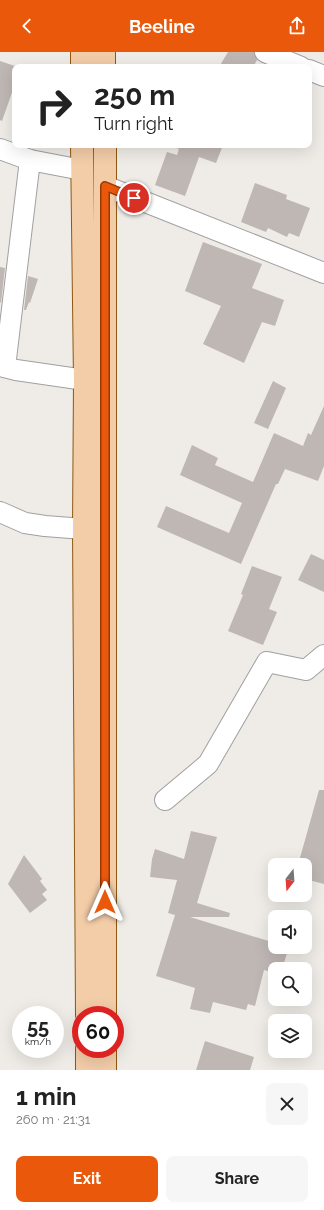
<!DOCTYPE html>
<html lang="en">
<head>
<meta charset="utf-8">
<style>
  :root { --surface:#fff; --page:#f6f6f6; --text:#222; --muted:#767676; --accent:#ea580c }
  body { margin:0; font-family:Raleway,sans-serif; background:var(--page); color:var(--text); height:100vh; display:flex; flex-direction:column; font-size:15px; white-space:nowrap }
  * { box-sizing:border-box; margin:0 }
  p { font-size:13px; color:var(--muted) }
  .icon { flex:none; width:22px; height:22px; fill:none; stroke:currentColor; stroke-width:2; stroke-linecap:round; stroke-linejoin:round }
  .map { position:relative; height:1018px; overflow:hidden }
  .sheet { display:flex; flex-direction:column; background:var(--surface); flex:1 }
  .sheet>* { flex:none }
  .guide { position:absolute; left:12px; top:12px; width:300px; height:84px; border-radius:8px; box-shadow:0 4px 16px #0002; background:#fff; color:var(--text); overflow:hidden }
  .needle { width:26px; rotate:197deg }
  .controls { position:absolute; left:268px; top:806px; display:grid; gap:8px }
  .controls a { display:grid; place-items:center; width:44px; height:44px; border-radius:8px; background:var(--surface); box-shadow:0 4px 16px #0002; font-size:20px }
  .speed { position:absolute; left:12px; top:954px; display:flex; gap:8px; font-size:20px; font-weight:700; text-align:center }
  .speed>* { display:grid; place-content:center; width:52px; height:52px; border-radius:50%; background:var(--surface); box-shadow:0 4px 16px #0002; line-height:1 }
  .speed small { font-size:10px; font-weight:400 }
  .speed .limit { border:6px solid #d22; background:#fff; color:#111 }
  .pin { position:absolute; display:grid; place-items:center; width:34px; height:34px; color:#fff; margin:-17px; border:2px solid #fff; border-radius:50%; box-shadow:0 1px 4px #0007 }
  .me { position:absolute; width:44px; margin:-22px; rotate:0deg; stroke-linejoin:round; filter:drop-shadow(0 0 3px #0008) }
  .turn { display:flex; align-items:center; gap:14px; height:84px; padding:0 16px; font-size:18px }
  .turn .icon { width:52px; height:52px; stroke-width:2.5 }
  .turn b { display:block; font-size:28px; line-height:34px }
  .round { display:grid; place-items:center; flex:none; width:42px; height:42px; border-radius:8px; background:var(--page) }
  .headline { display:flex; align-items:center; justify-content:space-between; height:68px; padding:0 16px }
  h1 { font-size:24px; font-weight:700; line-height:30px }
  .primary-button { display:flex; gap:8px; margin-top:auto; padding:8px 16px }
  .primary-button a { flex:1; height:46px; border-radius:8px; background:var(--accent); color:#fff; font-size:16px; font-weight:700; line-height:46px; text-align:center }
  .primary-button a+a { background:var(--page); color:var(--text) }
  header { display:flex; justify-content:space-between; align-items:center; height:52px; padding:0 16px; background:var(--accent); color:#fff; font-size:18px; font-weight:700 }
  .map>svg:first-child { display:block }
  .building { fill:#bfb7b4 }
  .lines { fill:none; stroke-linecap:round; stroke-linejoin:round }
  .street-casing { stroke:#a0a0a0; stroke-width:22 }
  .primary-casing { stroke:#8d580e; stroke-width:24 }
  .street { stroke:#fff; stroke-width:20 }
  .primary { stroke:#f3cca8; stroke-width:22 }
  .route-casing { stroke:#983908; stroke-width:10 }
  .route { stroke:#ea580c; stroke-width:7 }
</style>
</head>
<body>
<header><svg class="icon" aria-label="back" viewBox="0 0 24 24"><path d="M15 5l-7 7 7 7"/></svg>Beeline<svg class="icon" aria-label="share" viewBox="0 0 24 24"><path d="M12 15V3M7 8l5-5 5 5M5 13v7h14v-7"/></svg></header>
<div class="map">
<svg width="324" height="1018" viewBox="0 0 324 1018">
  <rect width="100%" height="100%" fill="#efece7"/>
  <g class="building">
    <polygon points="228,0 254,0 257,8 253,15 219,15"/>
    <polygon points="0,9 15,14 15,32 2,69 0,68"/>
    <polygon points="172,93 223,93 216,111 199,105 185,144 155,133 167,100 177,103 179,97 171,94"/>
    <polygon points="255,131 287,143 286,147 310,156 299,185 289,181 287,185 268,176 266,180 241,170"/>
    <polygon points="203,190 262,212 252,236 284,248 275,274 262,270 244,311 203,292 221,254 185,239"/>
    <polygon points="0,215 5,216 1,251 0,250"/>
    <polygon points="28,224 38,227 30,251 29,250 26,258 24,258"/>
    <polygon points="273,329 286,336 268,377 254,371"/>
    <polygon points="324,354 324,414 318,429 285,417 278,432 276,432 241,512 157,475 166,454 229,481 242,451 180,423 192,393 218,406 215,413 253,430 274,381 303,394 308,381 311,383"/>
    <polygon points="311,502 324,508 324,540 298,528"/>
    <polygon points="252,514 282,525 269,557 277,560 263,593 228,579 243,543 241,542"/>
    <polygon points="319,738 324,738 324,832 305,827 305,813 298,813"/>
    <polygon points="191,779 217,785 197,851 230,861 229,865 190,865 275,891 275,895 289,895 282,917 275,917 275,921 264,918 255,954 248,952 246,958 213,950 210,961 190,957 195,936 156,924 175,863 168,861 177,828 150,825 152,807 155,797 184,807"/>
    <polygon points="24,803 42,827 40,829 47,838 42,842 47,848 30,861 8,832"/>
    <polygon points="205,989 254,1005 250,1018 196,1018"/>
  </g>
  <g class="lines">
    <defs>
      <g id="street">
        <polyline points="265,0 301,15"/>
        <polyline points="309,18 324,24"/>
        <polyline points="0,97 30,108 82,118"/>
        <polyline points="105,134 324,221"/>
        <polyline points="0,314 16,318 85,328"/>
        <polyline points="5,315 30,108"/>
        <polyline points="0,460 25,471 45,474 84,477"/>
        <polyline points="165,748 208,712 267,610 306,618 324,603"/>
      </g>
      <g id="primary">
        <polyline points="82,0 82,15"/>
        <polyline points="104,0 104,15"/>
        <polyline points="82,93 85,328 84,477 87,963"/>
        <polyline points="105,93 105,963"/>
        <polyline points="87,997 87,1018"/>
        <polyline points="105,997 105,1018"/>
      </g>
    </defs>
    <use href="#street" class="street-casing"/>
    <use href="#primary" class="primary-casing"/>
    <use href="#street" class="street"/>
    <use href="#primary" class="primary"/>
  </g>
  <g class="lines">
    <defs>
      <polyline id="route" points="105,850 105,134 134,146"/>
    </defs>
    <use href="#route" class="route-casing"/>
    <use href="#route" class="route"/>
  </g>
</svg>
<div class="controls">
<a><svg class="needle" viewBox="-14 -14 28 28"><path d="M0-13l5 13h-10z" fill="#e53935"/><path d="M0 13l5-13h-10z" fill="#767676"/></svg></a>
<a><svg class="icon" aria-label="sound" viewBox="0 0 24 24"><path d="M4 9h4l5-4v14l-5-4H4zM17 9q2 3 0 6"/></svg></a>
<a><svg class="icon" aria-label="search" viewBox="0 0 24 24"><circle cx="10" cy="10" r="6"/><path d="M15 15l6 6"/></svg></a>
<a><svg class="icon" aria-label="layers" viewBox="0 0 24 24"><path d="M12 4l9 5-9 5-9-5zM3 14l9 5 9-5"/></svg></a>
</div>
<div class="speed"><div>55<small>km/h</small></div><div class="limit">60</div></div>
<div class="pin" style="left:134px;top:146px;background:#d93025"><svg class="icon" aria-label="arrive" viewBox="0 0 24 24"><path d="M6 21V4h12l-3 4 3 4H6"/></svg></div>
<svg class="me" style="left:105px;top:850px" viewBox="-20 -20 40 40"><path d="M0-17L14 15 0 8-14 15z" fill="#ea580c" stroke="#fff" stroke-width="4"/></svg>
<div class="guide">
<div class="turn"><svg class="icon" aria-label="right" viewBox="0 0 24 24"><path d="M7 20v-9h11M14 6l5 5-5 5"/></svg><div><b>250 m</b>Turn right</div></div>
</div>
</div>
<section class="sheet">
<div class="headline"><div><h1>1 min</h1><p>260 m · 21:31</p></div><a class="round"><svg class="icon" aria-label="close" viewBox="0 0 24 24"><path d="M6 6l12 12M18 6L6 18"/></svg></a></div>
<div class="primary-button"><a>Exit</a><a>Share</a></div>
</section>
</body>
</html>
